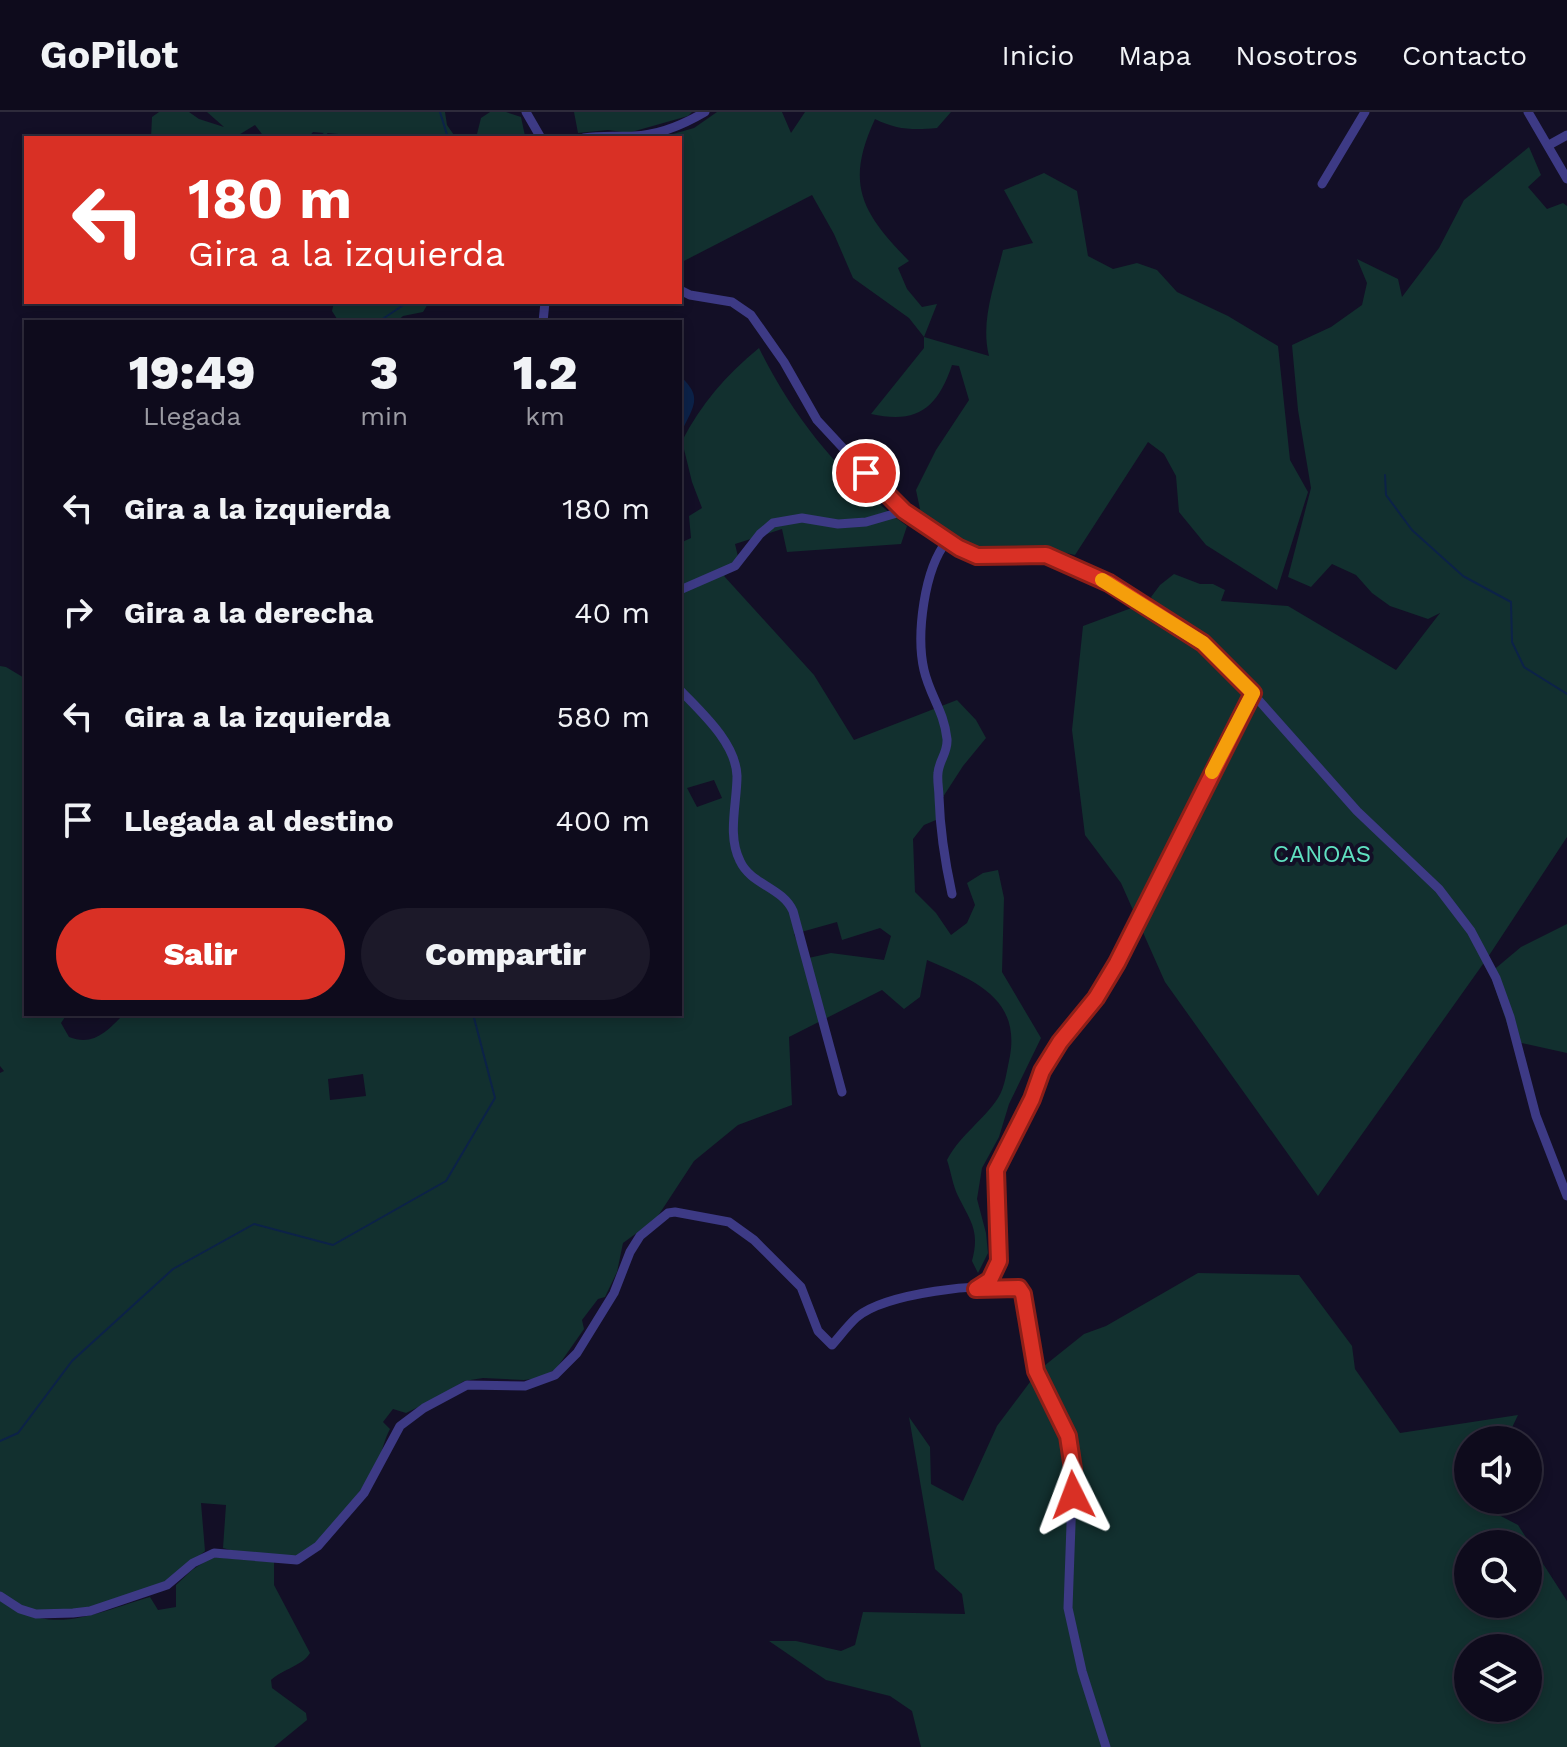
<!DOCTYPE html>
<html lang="es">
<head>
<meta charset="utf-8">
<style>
  :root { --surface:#0e0b1c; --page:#1c1929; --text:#f1f3f6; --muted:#9b9ba3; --line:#2e2b3b; --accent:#d93025 }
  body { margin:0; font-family:"Work Sans",sans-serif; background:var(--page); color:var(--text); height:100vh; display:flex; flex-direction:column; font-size:30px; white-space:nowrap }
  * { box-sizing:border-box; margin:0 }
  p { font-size:26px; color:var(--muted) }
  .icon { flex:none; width:44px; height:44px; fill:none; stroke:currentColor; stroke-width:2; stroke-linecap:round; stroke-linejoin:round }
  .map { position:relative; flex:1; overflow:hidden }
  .details { position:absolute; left:24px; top:208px; width:658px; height:696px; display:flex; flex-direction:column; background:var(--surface); border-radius:0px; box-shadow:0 4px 12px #0003,0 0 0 2px var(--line) }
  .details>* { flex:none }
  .banner { position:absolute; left:24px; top:24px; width:658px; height:168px; border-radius:0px; box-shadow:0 4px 12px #0003,0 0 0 2px var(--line); background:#d93025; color:#fff; overflow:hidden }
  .buttons { position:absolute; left:1454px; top:1314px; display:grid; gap:16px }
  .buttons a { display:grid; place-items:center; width:88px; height:88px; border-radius:50%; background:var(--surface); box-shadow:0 4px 12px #0003,0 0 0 2px var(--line); font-size:40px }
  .pin { position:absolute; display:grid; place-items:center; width:68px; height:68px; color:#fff; margin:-34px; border:4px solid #fff; border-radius:50%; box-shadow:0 2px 8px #0007 }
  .me { position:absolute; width:88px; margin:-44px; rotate:357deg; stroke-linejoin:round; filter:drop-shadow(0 0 6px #0008) }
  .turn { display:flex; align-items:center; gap:28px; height:168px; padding:0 32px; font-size:36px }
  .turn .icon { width:104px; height:104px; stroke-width:2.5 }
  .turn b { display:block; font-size:56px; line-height:68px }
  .eta { display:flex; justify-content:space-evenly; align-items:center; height:136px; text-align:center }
  .eta b { font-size:48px; font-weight:800; line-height:56px }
  .action { display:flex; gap:16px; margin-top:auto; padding:16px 32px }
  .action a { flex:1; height:92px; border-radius:48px; background:var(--accent); color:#fff; font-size:32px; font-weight:800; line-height:92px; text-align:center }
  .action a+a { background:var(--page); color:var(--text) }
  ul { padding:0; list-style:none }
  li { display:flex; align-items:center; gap:24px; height:104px; padding:0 32px }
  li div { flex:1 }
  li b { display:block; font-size:30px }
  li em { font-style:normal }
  header { display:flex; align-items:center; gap:48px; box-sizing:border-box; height:112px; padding:0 40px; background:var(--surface); border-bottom:2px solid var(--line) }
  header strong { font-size:38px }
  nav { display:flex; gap:44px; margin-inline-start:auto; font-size:28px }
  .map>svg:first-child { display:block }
  .green { fill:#12302f; fill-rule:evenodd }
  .water { fill:#0c2248 }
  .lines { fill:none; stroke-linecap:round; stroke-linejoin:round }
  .stream { stroke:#0c2248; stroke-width:2 }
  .minor { stroke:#3d3a85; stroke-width:9 }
  .route-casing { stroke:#8d1f18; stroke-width:20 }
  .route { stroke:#d93025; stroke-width:14 }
  .slow { stroke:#f59e0b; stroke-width:14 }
  .labels { text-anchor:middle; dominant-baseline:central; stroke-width:8; stroke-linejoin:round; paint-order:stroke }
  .park-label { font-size:24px; fill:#5fe0c0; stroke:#130f26 }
</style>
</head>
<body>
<header>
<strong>GoPilot</strong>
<nav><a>Inicio</a><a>Mapa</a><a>Nosotros</a><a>Contacto</a></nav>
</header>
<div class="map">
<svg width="1567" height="1635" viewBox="0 0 1567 1635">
  <rect width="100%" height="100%" fill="#130f26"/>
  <g class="green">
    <polygon points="159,0 189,0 199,7 224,15 207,0 445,0 447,13 456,26 339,26 338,22 327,21 330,26 315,26 324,21 313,20 308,26 265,26 255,13 237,24 243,26 151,26 152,5"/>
    <polygon points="490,0 506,0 521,5 525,24 476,26 481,6"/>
    <polygon points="574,0 692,0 688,4 628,21 608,18 578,21"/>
    <path d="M 717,0 L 782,0 L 791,21 L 805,0 L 951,0 L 937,16 C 913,18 897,18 875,7 C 845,72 861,100 909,149 L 898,156 L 907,177 L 922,195 L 937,192 L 924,225 L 989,244 C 980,209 995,172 1003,138 L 1033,131 L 1004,78 L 1044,61 L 1077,79 L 1088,144 L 1113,157 L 1137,151 L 1157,158 L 1177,180 L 1228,204 L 1278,234 L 1290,348 L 1308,380 L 1277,478 L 1206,433 L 1179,400 L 1176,364 L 1164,342 L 1148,330 L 1075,443 L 1039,435 L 988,441 L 975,438 L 911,403 L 920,397 L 916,378 L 936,338 L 969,288 L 959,254 L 952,253 C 937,297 917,312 871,302 L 924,236 L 924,225 L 909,206 L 853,166 L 834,122 L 812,83 L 680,151 L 680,26 L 659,26 L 694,16 Z"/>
    <polygon points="1529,35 1541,63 1528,75 1547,97 1563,91 1567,94 1567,725 1488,845 1318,1084 1165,870 1121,771 1085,723 1072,618 1083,514 1153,488 1151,485 1160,473 1174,462 1200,472 1213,472 1225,478 1221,489 1288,494 1396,558 1440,501 1428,507 1390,494 1372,481 1356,463 1332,452 1311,475 1288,465 1311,376 1298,298 1292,233 1331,215 1362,193 1367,171 1357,147 1398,167 1402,185 1439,136 1464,88"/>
    <polygon points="334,190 429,190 423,200 403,204 396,210 339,210 332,199"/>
    <path d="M 759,236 C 794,307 843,367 907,414 L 901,432 L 787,440 L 782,417 L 735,432 L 740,453 L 724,464 L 814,563 L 854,628 L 957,588 L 976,608 L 986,626 L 963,654 L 941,688 L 943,705 L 924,713 L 913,727 L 915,780 L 936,801 L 951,823 L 967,811 L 975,793 L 967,771 L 983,761 L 998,758 L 1004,786 L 1002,860 L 1041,926 L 1009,992 L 999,1025 L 982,1056 L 977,1087 L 986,1121 L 988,1141 L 978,1161 L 972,1149 C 980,1119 971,1110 958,1084 C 953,1074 951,1060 947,1048 C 961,1022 983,1009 998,986 C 1005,976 1007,957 1010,944 C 1020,885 973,868 927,848 L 920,885 L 904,897 L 882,878 L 789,925 L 792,993 L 738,1013 L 694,1049 L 656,1107 L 623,1131 L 617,1160 L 605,1185 L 598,1187 L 582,1208 L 584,1217 L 556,1257 L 539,1266 L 524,1268 L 483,1266 L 464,1269 L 439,1285 L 406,1301 L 393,1297 L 383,1310 L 390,1317 C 384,1328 382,1341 377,1352 C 368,1371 320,1435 302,1442 C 286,1449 240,1441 223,1436 L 226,1393 L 201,1391 L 205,1439 C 196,1446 187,1456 177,1463 C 146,1483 76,1504 39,1499 C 25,1498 12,1489 0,1481 L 0,961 L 4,959 L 0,954 L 0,554 L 6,555 L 26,567 L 26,902 L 67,902 L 61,911 L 69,925 C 94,935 108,918 124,902 L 680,902 L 680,431 L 691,426 L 689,404 L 702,396 L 692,370 L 682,329 C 701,292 726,263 759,236 ZM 714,668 L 722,686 L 697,695 L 687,676 ZM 837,810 L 842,828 L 880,816 L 891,824 L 884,848 L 831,841 L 804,847 L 794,822 ZM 363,962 L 366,984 L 330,988 L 328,967 Z"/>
    <polygon points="1567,812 1567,941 1513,929 1490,861 1521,835"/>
    <path d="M 1198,1161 L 1299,1163 L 1352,1234 L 1355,1257 L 1400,1321 L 1518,1303 L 1506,1328 L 1468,1328 L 1466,1386 L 1518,1413 L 1567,1489 L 1567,1635 L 921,1635 L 912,1599 L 890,1584 L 826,1568 L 769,1529 L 796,1529 L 841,1539 L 855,1533 L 863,1500 L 965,1502 L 962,1482 L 935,1457 L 909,1305 L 930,1335 L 931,1372 L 963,1389 L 997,1314 L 1039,1258 L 1084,1222 L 1106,1214 ZM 1468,1432 L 1528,1432 L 1528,1492 L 1468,1492 ZM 1468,1536 L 1528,1536 L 1528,1596 L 1468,1596 Z"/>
    <path d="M 212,1445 L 274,1450 L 274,1473 L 310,1541 C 302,1554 283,1557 271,1568 L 272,1576 L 306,1601 L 307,1608 L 274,1635 L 0,1635 L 0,1488 C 13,1494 27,1503 40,1506 C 75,1514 117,1494 150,1485 L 158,1498 L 176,1495 L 176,1473 L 192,1458 Z"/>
  </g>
  <path class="water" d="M 680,264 C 703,285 694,293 682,319 L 680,318 Z"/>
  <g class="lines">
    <g class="stream">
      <polyline points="440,0 448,26"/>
      <polyline points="378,210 408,190"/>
      <polyline points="1385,363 1386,383 1412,418 1463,464 1511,490 1512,530 1524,555 1567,582"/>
      <polyline points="0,1329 18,1321 72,1249 173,1157 254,1112 333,1133 446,1069 495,986 473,902"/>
    </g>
    <g class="minor">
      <polyline points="526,0 541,26"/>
      <polyline points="1528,0 1567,67"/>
      <path d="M 584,26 C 602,23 617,25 634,24 C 660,23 683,13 705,0"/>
      <polyline points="1549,33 1567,23"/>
      <polyline points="1322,72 1365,0"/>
      <polyline points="680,178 690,183 732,190 751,203 784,250 817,308 882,378 918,410 947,429 977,444 1046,443 1109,471 1203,531 1247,575 1357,699 1439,777 1471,819 1496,866 1510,905 1536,1004 1567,1084"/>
      <polyline points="543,210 545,190"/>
      <path d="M 947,429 C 924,457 916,523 924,558 C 930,584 944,599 947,627 C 948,641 939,648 938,661 C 937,669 939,677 939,685 C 940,718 945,750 952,782"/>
      <polyline points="680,478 735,454 760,422 773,411 802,406 838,412 866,410 904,399"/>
      <path d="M 680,578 C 701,600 736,631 737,664 C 737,692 727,723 740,749 C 751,773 782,775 793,799 L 842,980"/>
      <polyline points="979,1175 990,1168 999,1149 996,1058 1032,987 1042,959 1060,930 1096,886 1117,851 1253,581"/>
      <path d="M 0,1484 L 20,1497 L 36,1502 L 73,1501 L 90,1499 L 167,1473 L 193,1451 L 214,1441 L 297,1448 L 318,1434 L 364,1381 L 400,1314 L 424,1296 L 467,1273 L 525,1274 L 555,1263 L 577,1241 L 614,1181 L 630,1140 L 640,1124 L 668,1101 L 675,1100 L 729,1110 L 754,1128 L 801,1175 L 818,1219 L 832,1233 C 840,1224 848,1213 857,1205 C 886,1181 982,1170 1019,1176 L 1027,1200 L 1036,1259 L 1069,1330 L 1073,1357 L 1068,1496 L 1082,1559 L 1106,1635"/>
    </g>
  </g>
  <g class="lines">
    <defs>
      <polyline id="route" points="866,361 904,399 959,436 977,444 1046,443 1109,471 1203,531 1253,581 1117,851 1096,886 1060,930 1042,959 1032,987 996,1058 999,1149 990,1168 976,1177 1019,1176 1023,1182 1036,1259 1068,1324 1073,1357 1073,1383"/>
    </defs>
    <use href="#route" class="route-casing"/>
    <use href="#route" class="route"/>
    <polyline class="slow" points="1102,468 1203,531 1253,581 1212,660"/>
  </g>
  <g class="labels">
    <g class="park-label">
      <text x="1322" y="742">CANOAS</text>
    </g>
  </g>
</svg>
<div class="buttons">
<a><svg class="icon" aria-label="sound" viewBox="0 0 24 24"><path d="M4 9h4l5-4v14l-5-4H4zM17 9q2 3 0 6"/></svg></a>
<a><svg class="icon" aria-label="search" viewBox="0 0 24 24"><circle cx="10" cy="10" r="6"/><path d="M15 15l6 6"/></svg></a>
<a><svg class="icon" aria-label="layers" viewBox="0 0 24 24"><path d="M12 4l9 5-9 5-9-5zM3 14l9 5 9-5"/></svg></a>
</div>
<div class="pin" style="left:866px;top:361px;background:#d93025"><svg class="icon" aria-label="arrive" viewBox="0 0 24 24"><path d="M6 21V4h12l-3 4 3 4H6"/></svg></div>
<svg class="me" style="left:1073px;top:1383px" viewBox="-20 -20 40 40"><path d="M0-17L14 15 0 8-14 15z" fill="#d93025" stroke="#fff" stroke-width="4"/></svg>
<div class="banner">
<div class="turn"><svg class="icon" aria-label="left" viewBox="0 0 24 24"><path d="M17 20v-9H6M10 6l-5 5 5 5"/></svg><div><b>180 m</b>Gira a la izquierda</div></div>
</div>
<section class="details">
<div class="eta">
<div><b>19:49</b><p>Llegada</p></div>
<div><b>3</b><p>min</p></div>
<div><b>1.2</b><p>km</p></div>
</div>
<ul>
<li><svg class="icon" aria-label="left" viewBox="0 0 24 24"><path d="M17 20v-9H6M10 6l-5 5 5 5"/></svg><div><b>Gira a la izquierda</b></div><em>180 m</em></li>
<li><svg class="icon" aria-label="right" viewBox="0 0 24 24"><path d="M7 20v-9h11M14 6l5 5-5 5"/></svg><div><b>Gira a la derecha</b></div><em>40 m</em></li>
<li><svg class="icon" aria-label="left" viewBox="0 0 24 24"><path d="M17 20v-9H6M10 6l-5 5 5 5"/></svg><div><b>Gira a la izquierda</b></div><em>580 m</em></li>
<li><svg class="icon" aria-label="arrive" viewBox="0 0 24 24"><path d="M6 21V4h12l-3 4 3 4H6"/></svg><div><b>Llegada al destino</b></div><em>400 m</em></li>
</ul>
<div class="action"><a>Salir</a><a>Compartir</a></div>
</section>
</div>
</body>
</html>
